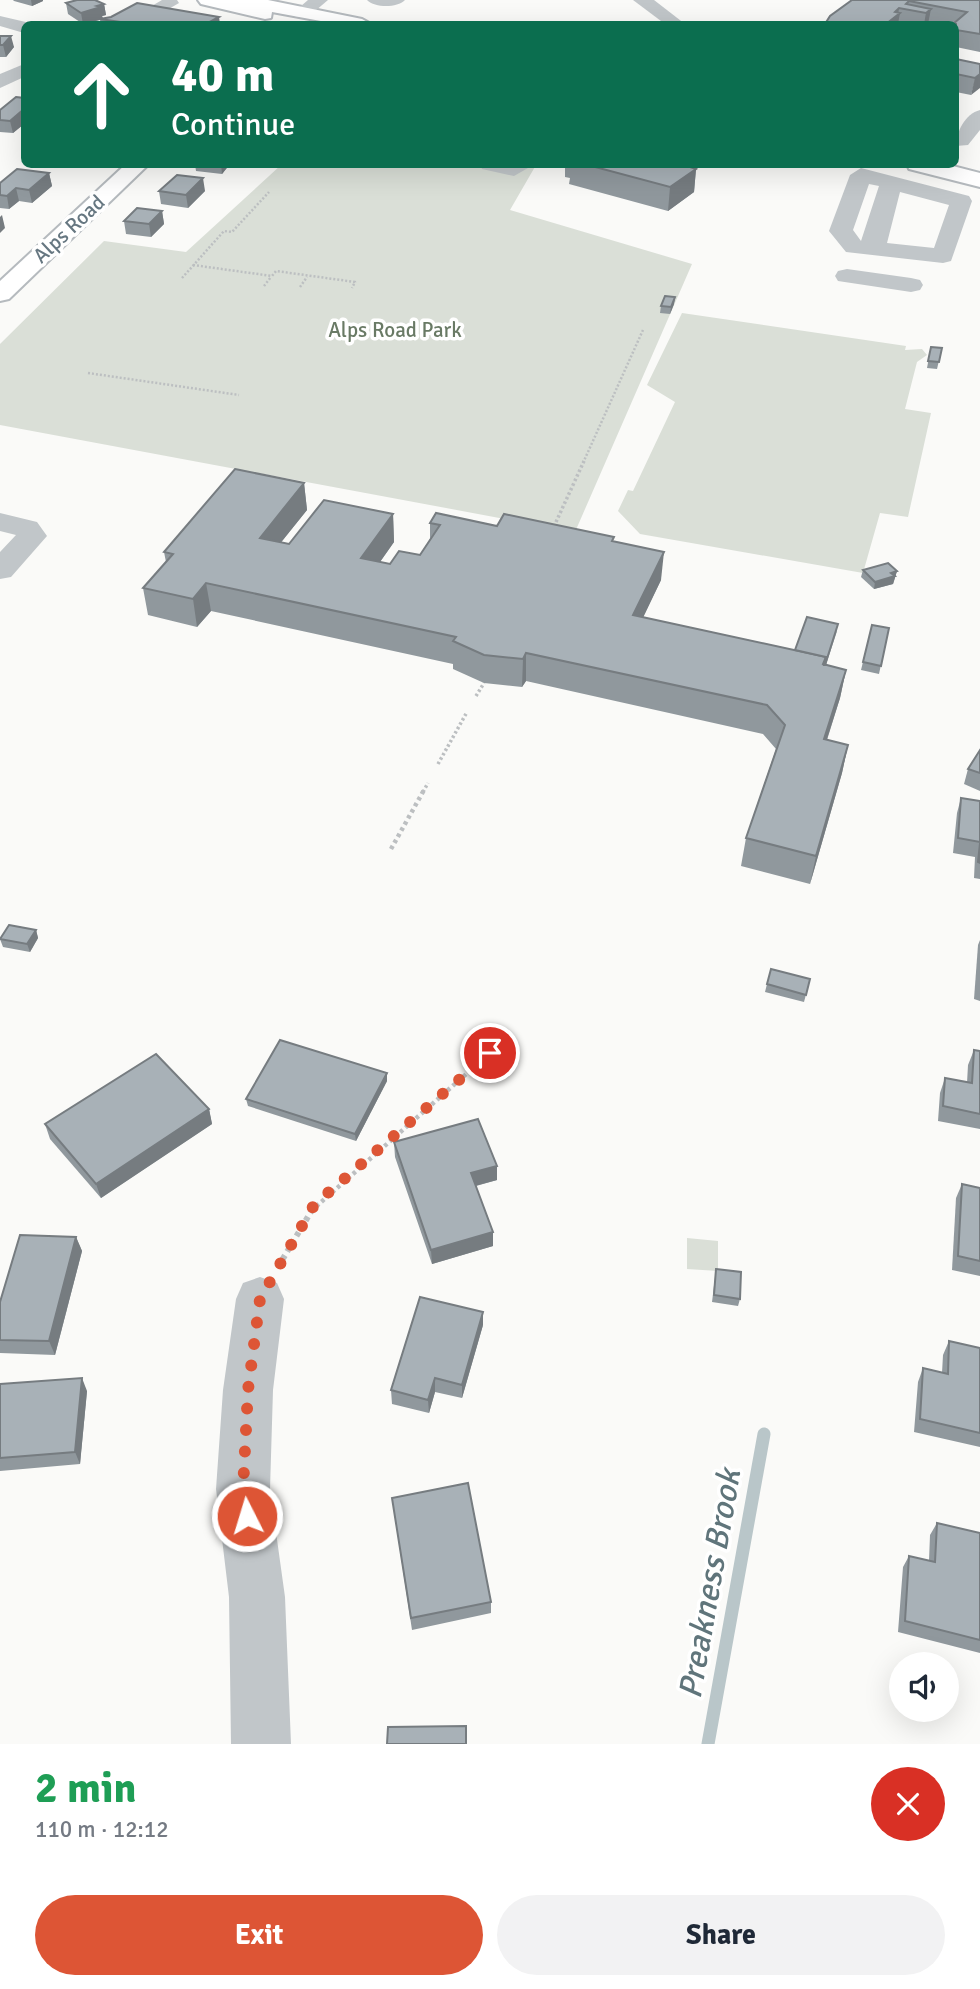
<!DOCTYPE html>
<html lang="en">
<head>
<meta charset="utf-8">
<style>
  :root { --surface:#fff; --page:#f2f2f3; --text:#1f2937; --muted:#747a83; --accent:#dd5535 }
  body { margin:0; font-family:Signika,sans-serif; background:var(--page); color:var(--text); height:100vh; display:flex; flex-direction:column; font-size:26px; white-space:nowrap }
  * { box-sizing:border-box; margin:0 }
  p { font-size:23px; color:var(--muted) }
  .icon { flex:none; width:38px; height:38px; fill:none; stroke:currentColor; stroke-width:2; stroke-linecap:round; stroke-linejoin:round }
  .map { position:relative; height:1744px; overflow:hidden }
  .panel { display:flex; flex-direction:column; background:var(--surface); flex:1 }
  .panel>* { flex:none }
  .hud { position:absolute; left:21px; top:21px; width:938px; height:147px; border-radius:10px; box-shadow:0 7px 28px #0002; background:#0b6e4f; color:#fff; overflow:hidden }
  .buttons { position:absolute; left:889px; top:1652px; display:grid; gap:14px }
  .buttons a { display:grid; place-items:center; width:70px; height:70px; border-radius:50%; background:var(--surface); box-shadow:0 7px 28px #0002; font-size:35px }
  .pin { position:absolute; display:grid; place-items:center; width:60px; height:60px; color:#fff; margin:-30px; border:4px solid #fff; border-radius:50%; box-shadow:0 2px 7px #0007 }
  .me { position:absolute; width:77px; margin:-38px; rotate:355deg; stroke-linejoin:round; filter:drop-shadow(0 0 5px #0008) }
  .turn { display:flex; align-items:center; gap:24px; height:147px; padding:0 35px; font-size:32px }
  .turn .icon { width:91px; height:91px; stroke-width:2.5 }
  .turn b { display:block; font-size:49px; line-height:60px }
  .round { display:grid; place-items:center; flex:none; width:74px; height:74px; border-radius:37px; background:var(--page) }
  .head { display:flex; align-items:center; justify-content:space-between; height:119px; padding:0 35px }
  h1 { font-size:42px; font-weight:700; line-height:52px; color:#1e9e55 }
  .cta { display:flex; gap:14px; margin-top:auto; padding:14px 35px }
  .cta a { flex:1; height:80px; border-radius:42px; background:var(--accent); color:#fff; font-size:28px; font-weight:700; line-height:80px; text-align:center }
  .cta a+a { background:var(--page); color:var(--text) }
  .map>svg:first-child { display:block }
  .green { fill:#dadfd7 }
  .lines { fill:none; stroke-linecap:round; stroke-linejoin:round }
  .stream { stroke:#b9c6c9; stroke-width:13 }
  .major-casing { stroke:#b5babe; stroke-width:4 }
  .path-far3 { stroke:#bcbfc1; stroke-width:2.5; stroke-dasharray:2 2; stroke-linecap:butt }
  .path-far2 { stroke:#bcbfc1; stroke-width:3.5; stroke-dasharray:2.5 2.5; stroke-linecap:butt }
  .path-far1 { stroke:#bcbfc1; stroke-width:4.5; stroke-dasharray:3.5 3.5; stroke-linecap:butt }
  .path { stroke:#bcbfc1; stroke-width:6; stroke-dasharray:4.5 4.5; stroke-linecap:butt }
  .minor { fill:#c1c6c9; fill-rule:evenodd }
  .major { fill:#fff; fill-rule:evenodd }
  .wall { fill:#90989d }
  .shaded-wall { fill:#767c80 }
  .building { fill:#a8b1b7; stroke:#767c80; stroke-width:2 }
  .route { stroke:#dd5535; stroke-width:12; stroke-dasharray:0 21.6 }
  .labels { text-anchor:middle; dominant-baseline:central; stroke-width:7; stroke-linejoin:round; paint-order:stroke }
  .far-street-label { font-size:21px; fill:#667781; stroke:#fff }
  .far-park-label { font-size:21px; fill:#697a65; stroke:#fff }
  .near-water-label { font-size:33px; font-style:italic; fill:#60757b; stroke:#fff }
</style>
</head>
<body>
<div class="map">
<svg width="980" height="1744" viewBox="0 0 980 1744">
  <rect width="100%" height="100%" fill="#fafaf8"/>
  <g class="green">
    <polygon points="281,165 536,165 510,210 692,264 575,532 0,425 0,344 104,241 186,252"/>
    <polygon points="682,313 906,346 905,350 922,349 927,355 917,362 905,409 931,413 908,517 880,513 863,573 640,534 618,511 628,490 633,491 675,402 647,385"/>
    <polygon points="687,1238 718,1241 718,1271 687,1269"/>
  </g>
  <g class="lines">
    <polyline class="stream" points="708,1744 764,1434"/>
    <defs>
      <g id="major">
        <polygon points="198,0 268,0 362,19 371,24 337,24 272,12 271,18 265,19 201,4"/>
        <polygon points="126,164 149,164 9,299 0,301 0,281"/>
        <polygon points="907,164 945,164 980,173 980,187 909,169"/>
      </g>
    </defs>
    <use href="#major" class="major-casing"/>
    <g class="path-far3">
      <polyline points="193,265 272,276 276,271 355,282 352,288"/>
      <polyline points="182,278 224,231 232,232 269,192"/>
      <polyline points="264,286 271,277"/>
      <polyline points="300,287 307,277"/>
      <polyline points="88,373 239,395"/>
      <polyline points="583,463 643,330"/>
    </g>
    <g class="path-far2">
      <polyline points="556,522 584,461"/>
      <polyline points="476,696 484,683"/>
      <polyline points="438,764 467,712"/>
      <polyline points="423,792 428,783"/>
    </g>
    <g class="path-far1">
      <polyline points="391,849 424,790"/>
      <polyline points="311,1211 490,1053"/>
    </g>
    <polyline class="path" points="278,1267 312,1210"/>
    <g class="minor">
      <polygon points="162,0 177,0 179,3 153,18 141,18 138,14"/>
      <polygon points="308,0 328,0 308,17 296,17 293,13"/>
      <path d="M 367,0 L 405,0 C 397,8 375,8 367,0 Z"/>
      <polygon points="633,0 654,0 685,24 665,24"/>
      <polygon points="0,16 30,23 31,24 24,24 24,33 0,26"/>
      <polygon points="24,64 24,77 0,88 0,74"/>
      <path d="M 980,110 L 980,130 L 968,145 L 956,146 C 956,132 965,114 980,110 Z"/>
      <polygon points="480,164 535,164 514,176 482,169"/>
      <path d="M 861,168 L 969,196 L 972,201 L 951,261 L 943,263 L 846,252 L 829,231 L 850,175 ZM 869,184 L 879,186 L 861,241 L 853,230 ZM 900,192 L 949,205 L 934,248 L 887,243 Z"/>
      <polygon points="847,269 911,278 920,280 923,285 920,290 911,292 838,281 835,276 838,271"/>
      <polygon points="0,513 37,522 47,536 11,577 0,579 0,552 16,535 0,531"/>
      <polygon points="260,1277 277,1283 284,1299 273,1390 270,1489 285,1597 291,1744 231,1744 229,1597 216,1489 223,1390 236,1299 243,1283"/>
    </g>
    <use href="#major" class="major"/>
  </g>
  <g class="wall">
    <polygon points="13,0 43,0 43,1 32,6 14,1"/>
    <polygon points="852,0 980,0 980,52 956,47 956,24 943,24 929,22 928,24 825,24"/>
    <polygon points="66,3 104,4 106,15 102,16 103,18 220,24 101,24 100,20 83,24 68,14"/>
    <polygon points="0,36 14,47 6,57 0,57"/>
    <polygon points="956,51 957,59 980,64 971,95 956,92"/>
    <polygon points="24,98 24,124 13,133 0,132 0,110"/>
    <polygon points="195,164 230,164 222,174 196,171"/>
    <polygon points="565,164 701,164 700,166 696,169 694,192 668,211 569,184 570,178 565,177"/>
    <polygon points="49,173 52,186 32,203 19,201 9,209 0,208 0,183"/>
    <polygon points="159,191 205,191 188,208 161,204"/>
    <polygon points="162,211 164,224 151,237 126,234 124,221"/>
    <polygon points="675,297 674,304 670,314 660,313 661,306"/>
    <polygon points="931,347 942,348 937,369 927,368"/>
    <polygon points="304,483 307,510 281,542 289,544 393,514 394,542 380,562 390,564 420,555 430,539 430,523 497,526 614,542 661,580 643,617 795,650 837,631 826,665 846,670 840,698 827,740 848,745 842,773 810,884 741,866 746,838 776,749 763,734 526,681 522,687 484,683 453,669 453,664 211,611 197,627 148,615 143,588 166,562 164,552"/>
    <polygon points="863,570 897,571 893,584 874,589 861,577"/>
    <polygon points="872,625 889,628 879,674 861,670"/>
    <polygon points="980,750 980,791 964,784 968,769"/>
    <polygon points="961,798 980,801 980,879 974,878 975,857 953,853 957,813"/>
    <polygon points="36,930 38,938 30,952 3,947 0,939"/>
    <polygon points="980,940 980,1001 974,999 978,945"/>
    <polygon points="810,979 804,1002 765,992 767,984"/>
    <polygon points="974,1050 980,1051 980,1129 938,1121 940,1093 945,1078 967,1083 968,1065"/>
    <polygon points="387,1081 356,1141 248,1106 246,1099"/>
    <polygon points="209,1109 212,1124 101,1198 50,1139 45,1124"/>
    <polygon points="394,1142 497,1166 497,1180 476,1186 493,1232 493,1246 432,1264 395,1157"/>
    <polygon points="962,1184 980,1188 980,1276 952,1270 956,1198"/>
    <polygon points="76,1237 82,1251 55,1355 0,1353 0,1302"/>
    <polygon points="716,1269 740,1299 738,1306 712,1302"/>
    <polygon points="483,1325 462,1398 435,1392 429,1413 392,1404 391,1390"/>
    <polygon points="949,1341 980,1348 980,1447 914,1432 918,1382 923,1368 942,1373 943,1355"/>
    <polygon points="0,1384 87,1391 80,1464 0,1471"/>
    <polygon points="392,1498 491,1602 491,1613 412,1630"/>
    <polygon points="937,1523 980,1533 980,1653 898,1632 903,1567 909,1556 929,1561 930,1535"/>
  </g>
  <g class="shaded-wall">
    <polygon points="31,0 43,0 43,1 32,6"/>
    <polygon points="104,4 106,15 102,16 103,19 83,24 81,13"/>
    <polygon points="899,8 898,15 900,13 898,24 889,24 895,12"/>
    <polygon points="931,9 928,24 924,24 926,13"/>
    <polygon points="219,17 220,24 206,24"/>
    <polygon points="11,36 14,47 6,57 3,45"/>
    <polygon points="980,74 980,88 971,95 975,78"/>
    <polygon points="24,109 24,124 13,133 10,121"/>
    <polygon points="221,164 230,164 222,174"/>
    <polygon points="677,164 701,164 700,166 696,169 694,192 668,211 670,187"/>
    <polygon points="49,173 52,186 32,203 29,190"/>
    <polygon points="203,178 205,191 188,208 186,195"/>
    <polygon points="16,188 19,201 9,209 7,196"/>
    <polygon points="162,211 164,224 151,237 149,224"/>
    <polygon points="2,215 5,228 0,233 0,217"/>
    <polygon points="675,297 674,304 670,314 671,307"/>
    <polygon points="304,483 307,510 263,565 260,538"/>
    <polygon points="393,514 394,542 363,586 361,558"/>
    <polygon points="664,552 661,580 631,643 633,615"/>
    <polygon points="897,571 893,584 874,589 875,582 891,573"/>
    <polygon points="206,583 211,611 197,627 193,599"/>
    <polygon points="526,653 526,681 522,687 523,659"/>
    <polygon points="846,670 840,698 818,767 824,739"/>
    <polygon points="848,745 842,773 810,884 816,856"/>
    <polygon points="36,930 38,938 30,952 27,944"/>
    <polygon points="387,1073 387,1081 356,1141 355,1134"/>
    <polygon points="209,1109 212,1124 101,1198 96,1184"/>
    <polygon points="497,1166 497,1180 471,1187 471,1173"/>
    <polygon points="493,1232 493,1246 432,1264 431,1250"/>
    <polygon points="76,1237 82,1251 55,1355 49,1341"/>
    <polygon points="483,1312 483,1325 462,1398 462,1385"/>
    <polygon points="82,1378 87,1391 80,1464 75,1452"/>
    <polygon points="435,1378 435,1392 429,1413 428,1400"/>
  </g>
  <g class="building">
    <polygon points="77,0 95,0 104,4 97,6 101,7 81,13 66,3"/>
    <polygon points="852,0 980,0 980,34 956,30 956,24 953,24 967,12 909,1 906,4 931,9 926,13 899,8 895,12 900,13 890,21 902,23 901,24 825,24 830,16"/>
    <polygon points="137,3 219,17 206,24 134,24 100,19 111,17"/>
    <polygon points="0,36 11,36 3,45 0,45"/>
    <polygon points="956,59 980,64 980,74 975,78 956,74"/>
    <polygon points="16,97 24,98 24,109 10,121 0,120 0,110"/>
    <polygon points="584,164 690,164 687,166 696,169 670,187"/>
    <polygon points="17,169 49,173 29,190 16,188 7,196 0,195 0,183"/>
    <polygon points="177,175 203,178 186,195 159,191"/>
    <polygon points="137,208 162,211 149,224 124,221"/>
    <polygon points="665,296 675,297 671,307 661,306"/>
    <polygon points="931,347 942,348 939,362 928,361"/>
    <polygon points="235,469 304,483 260,538 289,544 324,500 393,514 361,558 390,564 399,551 420,555 440,525 430,523 436,513 497,526 504,514 614,537 612,541 664,552 633,615 826,657 823,664 846,670 824,739 848,745 816,856 746,838 785,725 767,705 526,653 523,659 484,655 453,641 456,637 206,583 193,599 143,588 173,554 164,552"/>
    <polygon points="888,563 897,571 891,573 895,576 875,582 863,570"/>
    <polygon points="807,617 838,624 825,665 824,665 826,657 795,650"/>
    <polygon points="872,625 889,628 881,666 863,662"/>
    <polygon points="980,750 980,773 968,769"/>
    <polygon points="961,798 980,801 980,842 958,838"/>
    <polygon points="980,843 980,863 978,862"/>
    <polygon points="9,925 36,930 27,944 0,939"/>
    <polygon points="771,969 810,979 806,995 767,984"/>
    <polygon points="280,1040 387,1073 355,1134 246,1099"/>
    <polygon points="974,1050 980,1051 980,1114 943,1106 945,1078 972,1083"/>
    <polygon points="156,1054 209,1109 96,1184 45,1124"/>
    <polygon points="478,1119 497,1166 471,1173 493,1232 431,1250 394,1142"/>
    <polygon points="962,1184 980,1188 980,1261 958,1256"/>
    <polygon points="20,1235 76,1237 49,1341 0,1340 0,1302"/>
    <polygon points="716,1269 741,1272 740,1299 714,1295"/>
    <polygon points="420,1297 483,1312 462,1385 435,1378 428,1400 391,1390"/>
    <polygon points="949,1341 980,1348 980,1433 920,1419 923,1368 948,1374"/>
    <polygon points="82,1378 75,1452 0,1458 0,1384"/>
    <polygon points="468,1483 491,1602 411,1618 392,1498"/>
    <polygon points="937,1523 980,1533 980,1640 905,1621 909,1556 935,1562"/>
    <polygon points="466,1726 466,1744 387,1744 388,1727"/>
  </g>
  <g class="lines">
    <polyline class="route" points="247,1516 243,1489 248,1390 260,1299 314,1205 490,1053"/>
  </g>
  <g class="labels">
    <g class="far-street-label">
      <text transform="translate(69 229) rotate(-43)">Alps Road</text>
    </g>
    <g class="far-park-label">
      <text x="395" y="330">Alps Road Park</text>
    </g>
    <g class="near-water-label">
      <text transform="translate(710 1584) rotate(-80)">Preakness Brook</text>
    </g>
  </g>
</svg>
<div class="buttons">
<a><svg class="icon" aria-label="sound" viewBox="0 0 24 24"><path d="M4 9h4l5-4v14l-5-4H4zM17 9q2 3 0 6"/></svg></a>
</div>
<div class="pin" style="left:490px;top:1053px;background:#d93025"><svg class="icon" aria-label="arrive" viewBox="0 0 24 24"><path d="M6 21V4h12l-3 4 3 4H6"/></svg></div>
<svg class="me" style="left:247px;top:1516px" viewBox="-20 -20 40 40"><circle r="17" fill="#dd5535" stroke="#fff" stroke-width="3"/><path d="M0-11L8 9 0 5-8 9z" fill="#fff"/></svg>
<div class="hud">
<div class="turn"><svg class="icon" aria-label="ahead" viewBox="0 0 24 24"><path d="M12 20V5M6 11l6-6 6 6"/></svg><div><b>40 m</b>Continue</div></div>
</div>
</div>
<section class="panel">
<div class="head"><div><h1>2 min</h1><p>110 m · 12:12</p></div><a class="round" style="background:#d93025;color:#fff"><svg class="icon" aria-label="close" viewBox="0 0 24 24"><path d="M6 6l12 12M18 6L6 18"/></svg></a></div>
<div class="cta"><a>Exit</a><a>Share</a></div>
</section>
</body>
</html>
